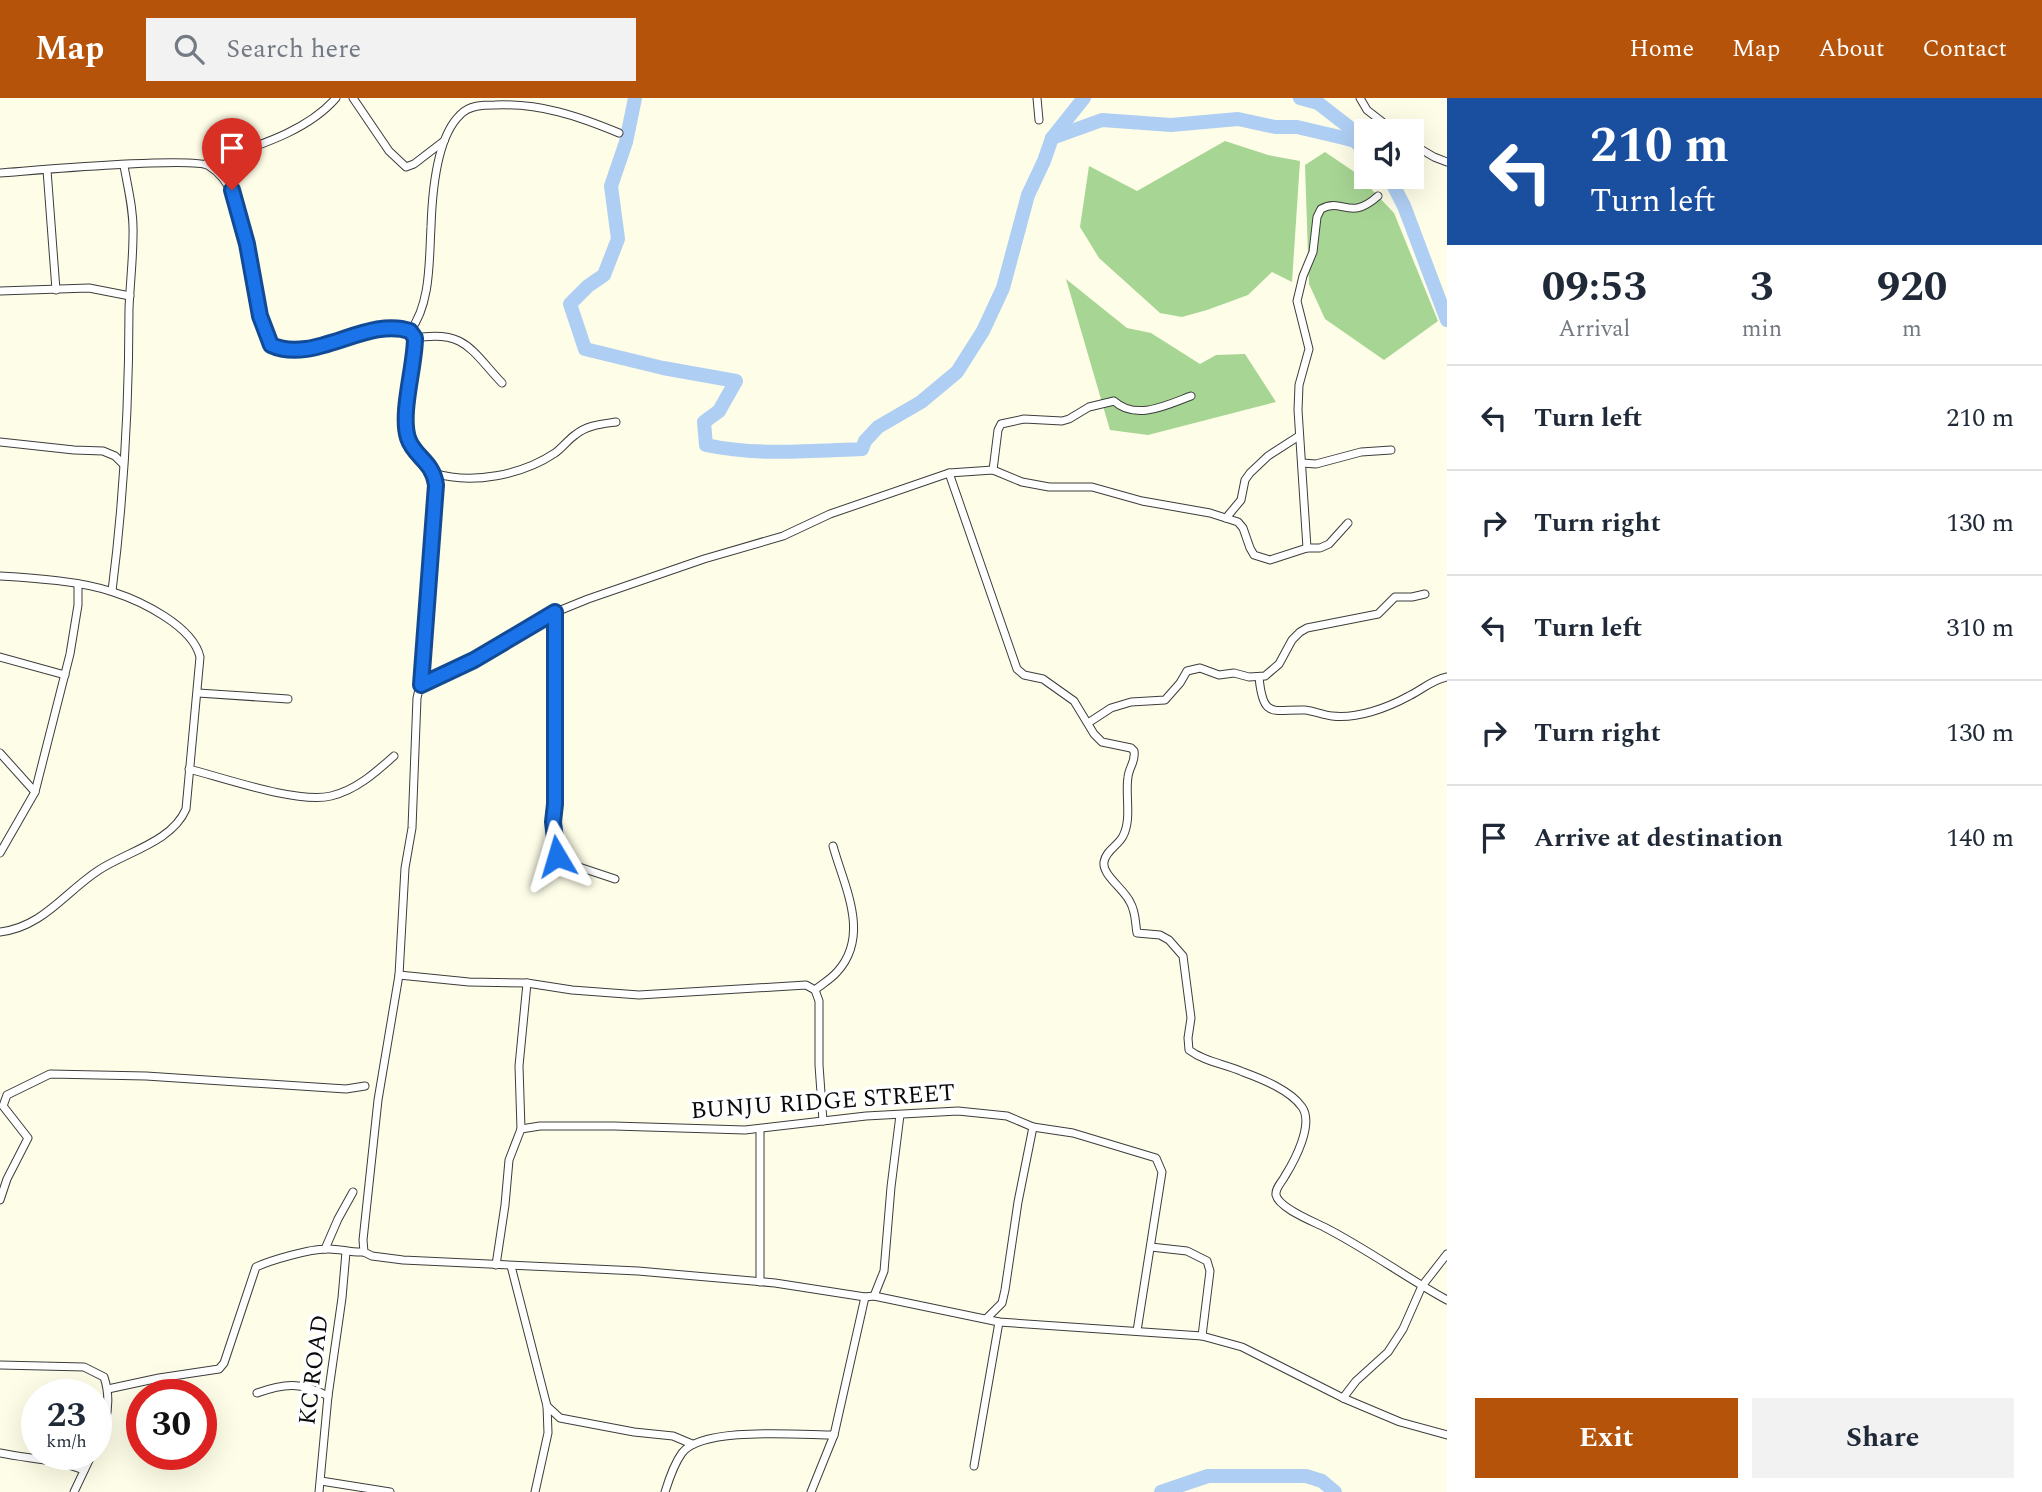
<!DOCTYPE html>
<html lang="en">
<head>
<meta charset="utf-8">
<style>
  :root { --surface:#fff; --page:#f2f2f3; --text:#1f2937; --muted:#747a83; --line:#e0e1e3; --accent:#b45309 }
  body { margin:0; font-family:Spectral,serif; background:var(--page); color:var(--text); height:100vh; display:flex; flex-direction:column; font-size:26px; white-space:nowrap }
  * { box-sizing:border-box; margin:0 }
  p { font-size:23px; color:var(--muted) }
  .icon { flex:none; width:38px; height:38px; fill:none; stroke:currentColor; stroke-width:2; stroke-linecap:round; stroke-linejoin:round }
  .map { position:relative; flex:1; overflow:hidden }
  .drawer { display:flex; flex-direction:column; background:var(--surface); width:595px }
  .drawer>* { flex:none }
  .banner { background:#1a4fa0; color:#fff; overflow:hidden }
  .buttons { position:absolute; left:1354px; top:21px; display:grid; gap:14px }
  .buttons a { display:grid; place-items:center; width:70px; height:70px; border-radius:0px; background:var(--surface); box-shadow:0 7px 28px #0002; font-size:35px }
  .speed { position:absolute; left:21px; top:1281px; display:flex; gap:14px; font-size:35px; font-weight:700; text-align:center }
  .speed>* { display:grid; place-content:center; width:91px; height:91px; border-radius:50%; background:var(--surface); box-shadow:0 7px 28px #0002; line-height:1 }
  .speed small { font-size:18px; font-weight:400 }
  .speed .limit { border:10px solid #d22; background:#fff; color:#111 }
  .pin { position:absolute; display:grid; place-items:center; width:60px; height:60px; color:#fff; margin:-72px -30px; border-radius:50% 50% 50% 0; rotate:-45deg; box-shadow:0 0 7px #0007 }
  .pin .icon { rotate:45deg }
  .me { position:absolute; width:77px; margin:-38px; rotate:353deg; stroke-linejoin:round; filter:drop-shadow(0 0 5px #0008) }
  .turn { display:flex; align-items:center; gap:24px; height:147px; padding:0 28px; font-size:32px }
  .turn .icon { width:91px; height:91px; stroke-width:2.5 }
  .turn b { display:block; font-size:49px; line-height:60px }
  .eta { display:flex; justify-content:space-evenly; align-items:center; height:119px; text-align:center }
  .eta b { font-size:42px; font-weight:700; line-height:49px }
  .action { display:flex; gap:14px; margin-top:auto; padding:14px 28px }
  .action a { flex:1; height:80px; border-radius:0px; background:var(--accent); color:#fff; font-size:28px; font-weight:700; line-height:80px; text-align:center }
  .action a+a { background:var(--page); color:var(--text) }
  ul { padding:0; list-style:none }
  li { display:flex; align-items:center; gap:21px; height:105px; padding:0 28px; border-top:2px solid var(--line) }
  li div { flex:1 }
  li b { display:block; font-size:26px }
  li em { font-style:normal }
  header { display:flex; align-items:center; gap:42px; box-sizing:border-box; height:98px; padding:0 35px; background:var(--accent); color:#fff }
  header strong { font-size:33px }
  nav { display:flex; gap:38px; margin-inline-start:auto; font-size:24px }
  .search { width:490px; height:63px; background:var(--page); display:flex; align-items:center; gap:18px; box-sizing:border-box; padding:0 24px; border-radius:0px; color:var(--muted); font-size:26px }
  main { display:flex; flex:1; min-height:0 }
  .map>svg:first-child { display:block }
  .forest { fill:#a7d694 }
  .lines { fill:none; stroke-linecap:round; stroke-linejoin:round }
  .river { stroke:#aecef3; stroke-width:14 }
  .minor-casing { stroke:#3d3d3d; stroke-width:9 }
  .minor { stroke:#fff; stroke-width:7 }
  .route-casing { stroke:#114b97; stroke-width:18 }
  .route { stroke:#1a73e8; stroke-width:12 }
  .labels { text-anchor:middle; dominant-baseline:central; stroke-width:7; stroke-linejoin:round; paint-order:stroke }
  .street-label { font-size:24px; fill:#0a0a0a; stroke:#fff }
</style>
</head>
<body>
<header>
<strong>Map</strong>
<div class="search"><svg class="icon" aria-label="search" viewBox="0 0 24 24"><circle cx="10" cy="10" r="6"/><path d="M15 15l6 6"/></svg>Search here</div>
<nav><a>Home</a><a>Map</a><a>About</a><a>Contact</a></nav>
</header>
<main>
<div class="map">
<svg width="1447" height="1394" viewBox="0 0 1447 1394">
  <rect width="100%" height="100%" fill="#fefde7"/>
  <g class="forest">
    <polygon points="1225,43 1268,57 1300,63 1292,184 1272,174 1248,197 1207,212 1182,219 1160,215 1099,160 1080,129 1089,68 1137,93"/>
    <polygon points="1325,54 1356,75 1394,115 1438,223 1384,262 1325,221 1309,186 1305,67"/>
    <polygon points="1066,181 1127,230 1151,235 1200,266 1216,257 1245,256 1276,304 1148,337 1110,332"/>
  </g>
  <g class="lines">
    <g class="river">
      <path d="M 635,0 L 626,44 L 611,88 L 618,141 L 604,177 L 588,188 L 570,206 L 585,251 L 663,270 L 736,283 L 719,313 L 704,324 L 706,347 C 757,358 810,353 862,351 L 865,343 L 878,329 L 921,304 L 957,274 L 983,233 L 1003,190 L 1028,97 L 1044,63 L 1052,40 L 1084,0"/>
      <polyline points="1300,0 1318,5 1367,43"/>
      <polyline points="1052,40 1102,22 1171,27 1238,21 1275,29 1297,29 1344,40 1355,43 1367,55"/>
      <polyline points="1389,79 1404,108 1447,222"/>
      <polyline points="1161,1394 1208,1378 1306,1378 1322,1383 1335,1394"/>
    </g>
    <defs>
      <g id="minor">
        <polyline points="353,0 389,53 406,69 414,66 444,43"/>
        <polyline points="1037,0 1039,22"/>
        <polyline points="1360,0 1367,12 1394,33"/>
        <polyline points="1412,46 1434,59 1447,64"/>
        <path d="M 205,66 C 249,50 305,36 336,0"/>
        <polyline points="47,72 56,192"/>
        <path d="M 0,75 C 30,73 193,58 209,68 C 233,83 238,111 244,137 C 253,173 253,214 271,247 C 314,267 367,218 410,233 L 415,240 C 415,268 400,315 408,340 C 414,359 433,363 436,387 L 420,587 L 417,600 L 412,730 L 405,770 L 399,877 L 378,1002 L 363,1142 L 364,1154 L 372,1158 L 403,1162 L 638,1173 L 775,1185 L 865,1199 L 874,1198 L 999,1224 L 1202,1238 L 1242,1249 L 1343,1300 L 1400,1324 L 1447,1337"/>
        <polyline points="0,193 89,190 130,198"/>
        <path d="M 410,233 C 431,206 429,162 431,129 C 432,98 436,40 460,17 C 469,7 483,7 495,7 C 540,5 578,18 619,35"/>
        <path d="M 415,240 C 465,232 470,251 502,285"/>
        <polyline points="0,344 74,352 103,353 115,358 123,366"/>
        <polyline points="1302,365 1316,366 1361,354 1391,352"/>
        <path d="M 993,372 L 998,332 L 1001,326 L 1024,321 L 1062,323 L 1069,321 L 1089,309 L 1114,303 C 1136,323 1167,307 1191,298"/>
        <path d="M 434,375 C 472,387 522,377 555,355 C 562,350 568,342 575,337 C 587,327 602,326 616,324"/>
        <path d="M 949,375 L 1017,571 L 1024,577 L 1043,581 L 1074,603 L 1094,636 L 1102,644 L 1131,650 L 1134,653 C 1136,663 1129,669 1128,679 C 1125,697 1132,721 1123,738 C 1118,748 1106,752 1104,764 C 1102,777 1124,791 1130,804 C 1136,814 1135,824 1137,835 L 1160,837 L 1169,842 L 1183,858 L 1191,920 L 1188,940 L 1189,952 C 1205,964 1225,966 1243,974 C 1262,981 1290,992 1302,1009 C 1314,1026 1295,1062 1285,1078 C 1282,1084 1275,1090 1276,1097 C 1279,1110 1312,1123 1324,1129 C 1367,1151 1405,1179 1447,1202"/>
        <polyline points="1226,420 1241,402 1245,382 1250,375 1268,358 1299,338"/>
        <path d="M 1307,450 L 1298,312 L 1299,287 L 1309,251 L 1297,203 L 1303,178 L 1313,154 L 1317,119 L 1321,111 C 1343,99 1349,124 1378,98"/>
        <path d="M 0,478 C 34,480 81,483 113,494 C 141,503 193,528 200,559 L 186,711 C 172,744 126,754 99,772 C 65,794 43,829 0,834"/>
        <path d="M 112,493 C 124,399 129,306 129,211 C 130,186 133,161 133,137 C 134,114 128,90 124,68"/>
        <polyline points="556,514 555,748 561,763 615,781"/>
        <polyline points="0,559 65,577"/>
        <path d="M 1259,579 C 1263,622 1273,611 1305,612 C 1314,613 1323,617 1332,618 C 1357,621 1387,610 1409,598 C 1423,591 1432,582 1447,579"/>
        <polyline points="420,587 474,562 556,514 588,501 704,461 783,438 830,416 949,375 993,372 1022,384 1049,389 1092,389 1142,403 1210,415 1238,424 1243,430 1250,450 1254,457 1270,462 1307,450 1320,450 1329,446 1348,425"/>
        <polyline points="198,595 288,601"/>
        <polyline points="1088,625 1111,610 1131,604 1165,602 1180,585 1187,573 1200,570 1219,577 1234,575 1249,579 1265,578 1279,566 1292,542 1300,534 1307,530 1378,516 1395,499 1412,499 1425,496"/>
        <polyline points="0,655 35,694"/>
        <path d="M 189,671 C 224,680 298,706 331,698 C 356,692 375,675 394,658"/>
        <polyline points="0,755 35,694 70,556 78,507 78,487"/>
        <polyline points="399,877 469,884 527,885 572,892 639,897 806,887 815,892 819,903 819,967 823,1023"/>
        <path d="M 815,892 C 822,886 831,881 837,874 C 871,837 844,788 833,748"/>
        <polyline points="521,1031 540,1028 614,1028 745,1032 866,1018 958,1013 1007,1018 1033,1029 1073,1035 1156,1060 1162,1074 1137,1233"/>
        <polyline points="760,1031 760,1184"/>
        <polyline points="0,1102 7,1081 28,1040 3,1008 7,997 50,976 146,978 346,991 365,988"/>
        <polyline points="1151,1149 1187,1153 1207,1163 1210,1173 1202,1238"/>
        <polyline points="325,1151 338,1121 353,1094"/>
        <polyline points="496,1167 505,1107 509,1062 521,1031 519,968 527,885"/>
        <polyline points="511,1168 547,1308 548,1335 535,1394"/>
        <polyline points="874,1198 884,1173 891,1089 900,1017"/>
        <polyline points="987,1220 1002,1205 1005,1192 1018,1104 1033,1029"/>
        <path d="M 0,1267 L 84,1269 L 104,1279 C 112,1303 107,1326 96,1348"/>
        <path d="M 108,1291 L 159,1280 L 219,1271 L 224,1265 L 256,1169 C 271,1162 310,1151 326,1151 C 339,1150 350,1155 364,1154"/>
        <path d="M 257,1295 C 285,1285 301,1284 328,1298"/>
        <polyline points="1343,1300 1356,1283 1388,1254 1403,1231 1422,1188 1447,1156"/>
        <polyline points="547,1308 560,1320 634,1334 673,1338 692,1346"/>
        <path d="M 0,1355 C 29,1361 55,1361 84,1372"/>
        <polyline points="974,1368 999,1224"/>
        <polyline points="321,1383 390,1394"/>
        <polyline points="74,1394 92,1356"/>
        <polyline points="319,1394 328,1298 342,1200 346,1154"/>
        <path d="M 665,1394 C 669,1381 674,1366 682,1355 C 702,1328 801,1337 834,1337"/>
        <polyline points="811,1394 834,1337 865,1199"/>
      </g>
    </defs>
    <use href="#minor" class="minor-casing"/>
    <use href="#minor" class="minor"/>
  </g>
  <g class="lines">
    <defs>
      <path id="route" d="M 232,92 L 247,146 L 260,218 L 271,247 C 314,267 367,218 410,233 L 415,240 C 415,268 400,315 408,340 C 414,359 433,363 436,387 L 421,587 L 474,562 L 555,514 L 555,706 L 553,724 L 557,758"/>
    </defs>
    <use href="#route" class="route-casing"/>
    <use href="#route" class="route"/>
  </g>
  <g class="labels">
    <g class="street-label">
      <text transform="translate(823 1004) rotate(-4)">BUNJU RIDGE STREET</text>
      <text transform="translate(314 1272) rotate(-83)">KC ROAD</text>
    </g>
  </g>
</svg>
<div class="buttons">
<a><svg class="icon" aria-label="sound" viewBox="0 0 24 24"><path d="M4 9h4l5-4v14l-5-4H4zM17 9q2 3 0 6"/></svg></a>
</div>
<div class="speed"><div>23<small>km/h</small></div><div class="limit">30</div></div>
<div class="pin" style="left:232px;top:92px;background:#d93025"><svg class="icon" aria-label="arrive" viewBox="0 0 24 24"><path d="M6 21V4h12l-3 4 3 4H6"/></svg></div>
<svg class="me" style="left:557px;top:758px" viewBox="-20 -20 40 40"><path d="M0-17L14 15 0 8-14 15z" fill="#1a73e8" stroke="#fff" stroke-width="4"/></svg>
</div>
<section class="drawer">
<div class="banner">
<div class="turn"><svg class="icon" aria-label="left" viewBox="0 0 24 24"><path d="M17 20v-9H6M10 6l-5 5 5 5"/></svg><div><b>210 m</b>Turn left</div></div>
</div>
<div class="eta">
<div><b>09:53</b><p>Arrival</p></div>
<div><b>3</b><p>min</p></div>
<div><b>920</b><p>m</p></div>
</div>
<ul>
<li><svg class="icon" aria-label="left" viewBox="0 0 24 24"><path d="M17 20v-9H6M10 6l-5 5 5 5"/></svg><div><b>Turn left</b></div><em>210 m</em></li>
<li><svg class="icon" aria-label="right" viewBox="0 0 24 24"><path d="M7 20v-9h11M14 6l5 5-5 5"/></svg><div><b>Turn right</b></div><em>130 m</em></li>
<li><svg class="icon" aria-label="left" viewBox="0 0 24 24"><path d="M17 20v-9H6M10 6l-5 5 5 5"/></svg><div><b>Turn left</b></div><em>310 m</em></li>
<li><svg class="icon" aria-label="right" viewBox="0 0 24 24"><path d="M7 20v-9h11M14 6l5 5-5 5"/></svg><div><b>Turn right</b></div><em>130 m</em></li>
<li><svg class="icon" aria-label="arrive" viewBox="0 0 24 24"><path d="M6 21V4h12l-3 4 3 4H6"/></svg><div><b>Arrive at destination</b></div><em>140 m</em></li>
</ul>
<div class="action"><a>Exit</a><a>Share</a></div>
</section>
</main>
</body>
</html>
